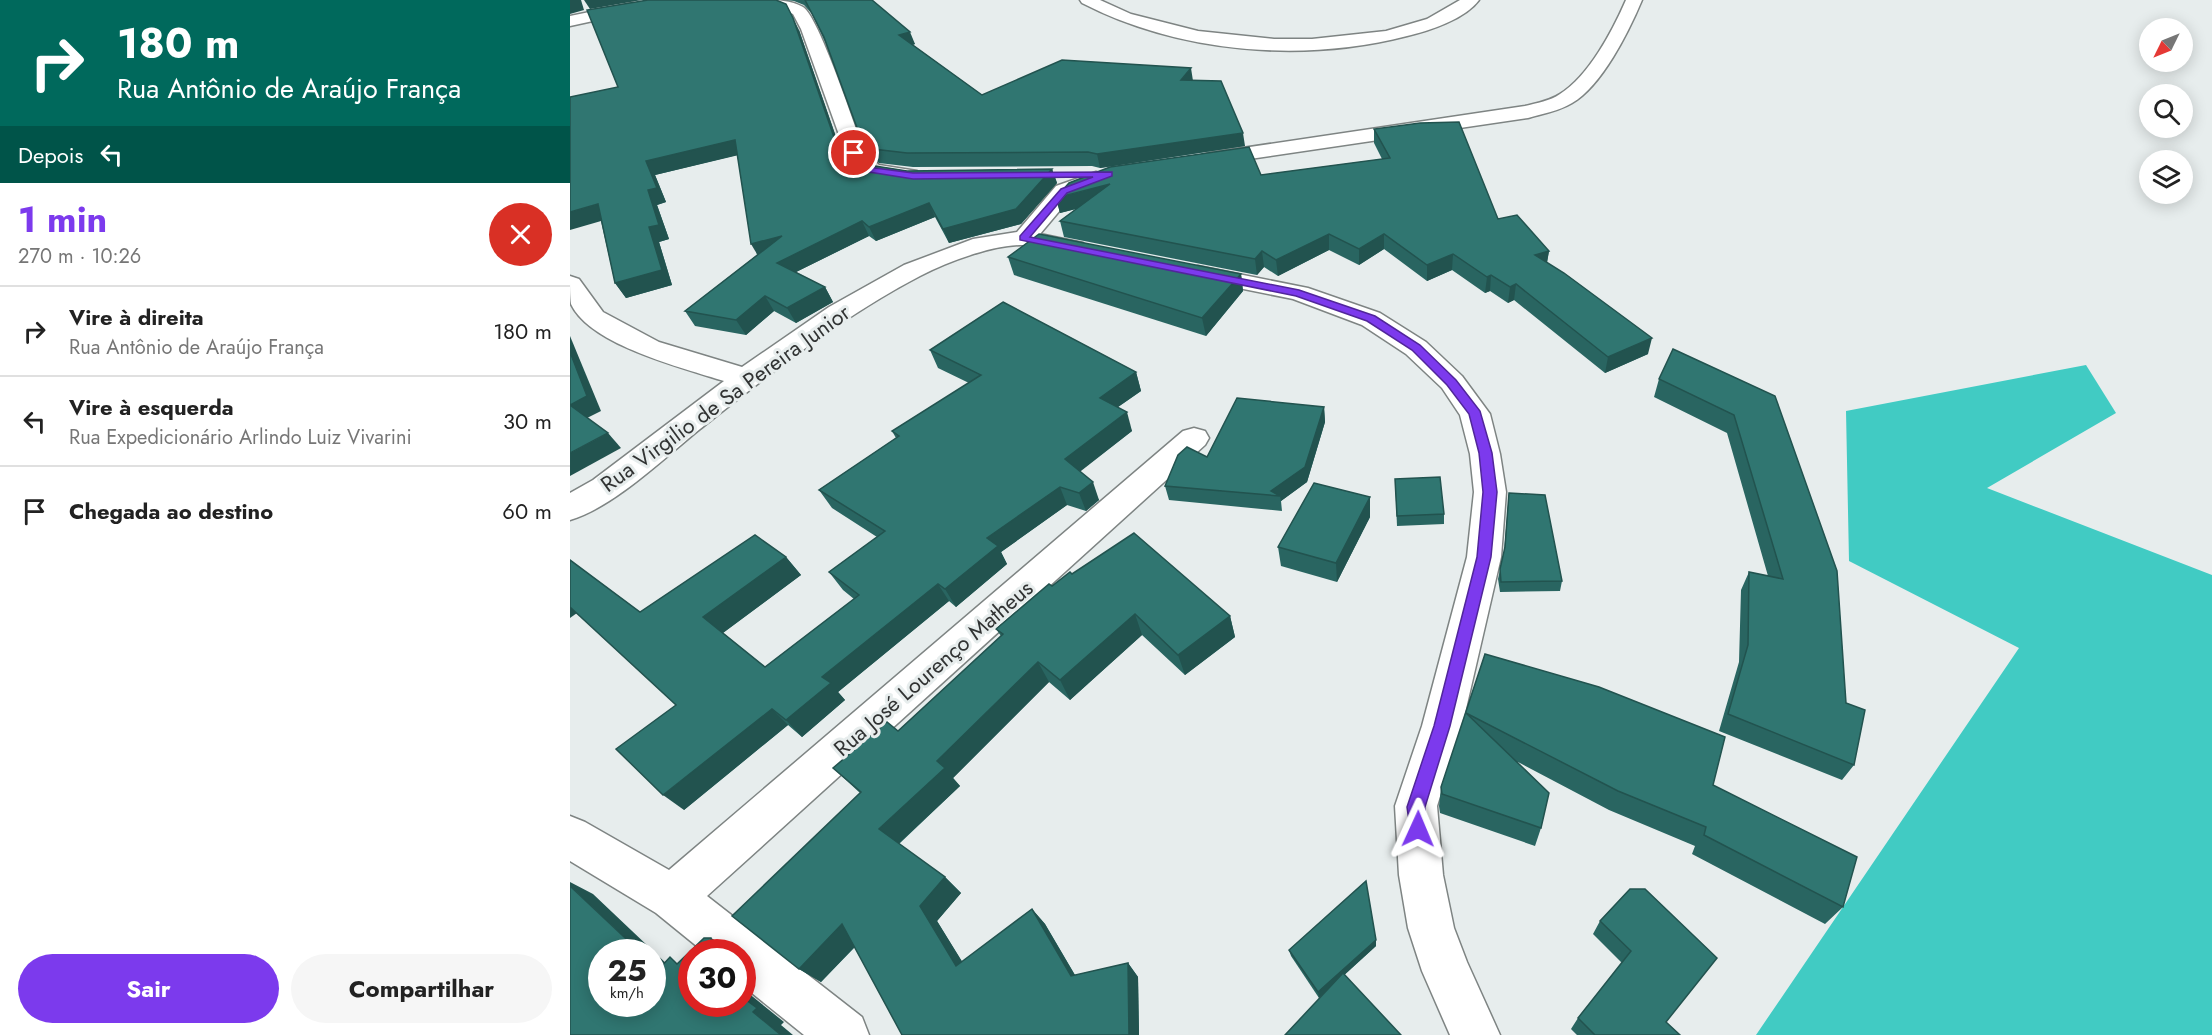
<!DOCTYPE html>
<html lang="pt">
<head>
<meta charset="utf-8">
<style>
  :root { --surface:#fff; --page:#f6f6f6; --text:#222; --muted:#767676; --line:#e0e0e0; --accent:#7c3aed }
  body { margin:0; font-family:Jost,sans-serif; background:var(--page); color:var(--text); height:100vh; display:flex; flex-direction:column; font-size:22px; white-space:nowrap }
  * { box-sizing:border-box; margin:0 }
  p { font-size:20px; color:var(--muted) }
  .icon { flex:none; width:33px; height:33px; fill:none; stroke:currentColor; stroke-width:2; stroke-linecap:round; stroke-linejoin:round }
  .map { position:relative; flex:1; overflow:hidden }
  .side { display:flex; flex-direction:column; background:var(--surface); width:570px }
  .side>* { flex:none }
  .guide { background:#00695c; color:#fff; overflow:hidden }
  .needle { width:39px; rotate:227deg }
  .tools { position:absolute; left:1569px; top:18px; display:grid; gap:12px }
  .tools a { display:grid; place-items:center; width:54px; height:54px; border-radius:50%; background:var(--surface); box-shadow:0 3px 15px #0003; font-size:30px }
  .speed { position:absolute; left:18px; top:939px; display:flex; gap:12px; font-size:30px; font-weight:700; text-align:center }
  .speed>* { display:grid; place-content:center; width:78px; height:78px; border-radius:50%; background:var(--surface); box-shadow:0 3px 15px #0003; line-height:1 }
  .speed small { font-size:15px; font-weight:400 }
  .speed .limit { border:9px solid #d22; background:#fff; color:#111 }
  .pin { position:absolute; display:grid; place-items:center; width:51px; height:51px; color:#fff; margin:-26px; border:3px solid #fff; border-radius:50%; box-shadow:0 2px 6px #0007 }
  .me { position:absolute; width:66px; margin:-33px; rotate:1deg; stroke-linejoin:round; filter:drop-shadow(0 0 4px #0008) }
  .turn { display:flex; align-items:center; gap:21px; height:126px; padding:0 18px; font-size:27px }
  .turn .icon { width:78px; height:78px; stroke-width:2.5 }
  .turn b { display:block; font-size:42px; line-height:51px }
  .then { display:flex; align-items:center; height:57px; padding:0 18px; background:#0003; gap:12px; font-size:22px }
  .round { display:grid; place-items:center; flex:none; width:63px; height:63px; border-radius:32px; background:var(--page) }
  .head { display:flex; align-items:center; justify-content:space-between; height:102px; padding:0 18px }
  h1 { font-size:36px; font-weight:700; line-height:45px; color:var(--accent) }
  .primary-button { display:flex; gap:12px; margin-top:auto; padding:12px 18px }
  .primary-button a { flex:1; height:69px; border-radius:36px; background:var(--accent); color:#fff; font-size:24px; font-weight:700; line-height:69px; text-align:center }
  .primary-button a+a { background:var(--page); color:var(--text) }
  ul { padding:0; list-style:none }
  li { display:flex; align-items:center; gap:18px; height:90px; padding:0 18px; border-top:2px solid var(--line) }
  li div { flex:1 }
  li b { display:block; font-size:22px }
  li em { font-style:normal }
  main { display:flex; flex:1; min-height:0 }
  .map>svg:first-child { display:block }
  .forest { fill:#41cbc3 }
  .lines { fill:none; stroke-linecap:round; stroke-linejoin:round }
  .street-casing { stroke:#7e8483; stroke-width:3 }
  .primary-casing { stroke:#7e8483; stroke-width:3 }
  .street { fill:#fff; fill-rule:evenodd }
  .primary { fill:#fff; fill-rule:evenodd }
  .wall { fill:#296561 }
  .shaded-wall { fill:#22534f }
  .building { fill:#307671; stroke:#22534f; stroke-width:1.5 }
  .route { fill:#7c3aed; stroke:#51269a; stroke-width:1.5 }
  .labels { text-anchor:middle; dominant-baseline:central; stroke-width:6; stroke-linejoin:round; paint-order:stroke }
  .street-label { font-size:22px; fill:#313333; stroke:#e7eded }
</style>
</head>
<body>
<main>
<section class="side">
<div class="guide">
<div class="turn"><svg class="icon" aria-label="right" viewBox="0 0 24 24"><path d="M7 20v-9h11M14 6l5 5-5 5"/></svg><div><b>180 m</b>Rua Antônio de Araújo França</div></div>
<div class="then">Depois<svg class="icon" aria-label="left" viewBox="0 0 24 24"><path d="M17 20v-9H6M10 6l-5 5 5 5"/></svg></div>
</div>
<div class="head"><div><h1>1 min</h1><p>270 m · 10:26</p></div><a class="round" style="background:#d93025;color:#fff"><svg class="icon" aria-label="close" viewBox="0 0 24 24"><path d="M6 6l12 12M18 6L6 18"/></svg></a></div>
<ul>
<li><svg class="icon" aria-label="right" viewBox="0 0 24 24"><path d="M7 20v-9h11M14 6l5 5-5 5"/></svg><div><b>Vire à direita</b><p>Rua Antônio de Araújo França</p></div><em>180 m</em></li>
<li><svg class="icon" aria-label="left" viewBox="0 0 24 24"><path d="M17 20v-9H6M10 6l-5 5 5 5"/></svg><div><b>Vire à esquerda</b><p>Rua Expedicionário Arlindo Luiz Vivarini</p></div><em>30 m</em></li>
<li><svg class="icon" aria-label="arrive" viewBox="0 0 24 24"><path d="M6 21V4h12l-3 4 3 4H6"/></svg><div><b>Chegada ao destino</b></div><em>60 m</em></li>
</ul>
<div class="primary-button"><a>Sair</a><a>Compartilhar</a></div>
</section>
<div class="map">
<svg width="1642" height="1035" viewBox="0 0 1642 1035">
  <rect width="100%" height="100%" fill="#e7eded"/>
  <polygon class="forest" points="1516,365 1546,413 1417,488 1642,575 1642,1035 1186,1035 1449,648 1279,561 1276,411"/>
  <g class="lines">
    <defs>
      <g id="street">
        <path d="M 193,0 C 207,0 221,0 233,7 C 249,17 285,127 294,151 L 309,165 L 347,171 L 350,176 L 347,181 L 339,183 L 294,176 L 277,157 L 231,29 L 223,14 L 195,3 Z"/>
        <path d="M 1056,0 L 1072,0 C 1059,31 1032,86 1002,103 C 989,111 972,114 958,118 L 639,165 L 632,163 L 628,159 L 632,155 L 639,153 L 955,106 C 967,103 980,101 990,94 C 1019,76 1043,30 1056,0 Z"/>
        <polygon points="63,3 71,8 69,11 0,26 0,16"/>
        <path d="M 526,172 L 534,174 L 537,179 L 534,184 L 502,196 L 470,234 L 513,243 L 516,248 L 513,253 C 493,258 474,246 455,245 C 424,244 377,262 350,276 C 271,317 200,374 130,429 C 94,458 44,507 0,520 L 0,493 L 23,480 L 154,381 C 113,368 20,345 1,304 C 0,297 0,284 0,276 L 9,279 L 33,312 L 89,342 L 172,367 L 259,307 L 334,265 L 403,239 L 447,232 L 486,186 Z"/>
        <polygon points="628,266 738,288 810,313 856,342 892,376 920,414 930,454 936,492 931,557 892,726 867,806 873,875 884,928 897,962 930,1035 880,1035 852,971 838,928 829,875 825,806 852,726 897,557 904,492 900,454 890,415 872,388 836,354 792,325 723,299 619,278 616,273 619,268"/>
        <polygon points="624,428 635,431 639,438 635,445 137,896 292,1017 299,1035 234,1035 172,985 172,952 134,952 86,913 0,861 0,816 15,822 99,870 613,431"/>
      </g>
      <path id="primary" d="M 510,0 L 530,0 L 561,14 L 628,31 L 704,39 L 742,39 L 816,31 L 857,19 L 890,0 L 909,0 C 895,19 859,31 837,36 C 732,63 609,53 512,3 Z"/>
    </defs>
    <use href="#street" class="street-casing"/>
    <use href="#primary" class="primary-casing"/>
    <use href="#street" class="street"/>
    <use href="#primary" class="primary"/>
  </g>
  <g class="wall">
    <polygon points="216,0 302,0 345,44 343,45 412,95 622,80 675,146 530,168 522,166 343,167 309,163 296,150 290,136 255,42 242,14 234,5 224,1"/>
    <polygon points="229,30 268,143 286,163 337,171 482,169 487,183 451,224 379,243 365,217 306,241 299,236 226,272 255,287 263,302 226,323 204,311 176,335 125,326 115,311 187,255 167,155 85,175 96,202 87,205 99,239 89,242 102,285 56,298 45,283 31,221 48,87"/>
    <polygon points="804,129 928,219 979,251 977,263 1078,354 1035,373 944,300 938,303 920,291 915,293 882,270 857,281 814,249 789,265 759,250 708,276 694,267 687,275 494,237 490,221 506,209 490,213 486,198 691,175 812,159 804,143"/>
    <polygon points="438,257 671,274 673,291 636,336 444,275"/>
    <polygon points="360,350 566,372 571,391 548,407 562,431 510,471 529,500 516,511 497,505 431,552 437,564 386,607 379,601 268,692 275,700 232,737 218,725 114,810 106,705 0,560 70,612 216,557 231,575 153,633 195,667 284,599 273,590 259,572 307,537 262,508 249,490 326,438 322,431 399,383 368,368"/>
    <polygon points="1089,379 1205,396 1276,703 1284,765 1272,780 1149,731 1169,662 1171,590 1179,572 1198,576 1157,433 1084,397"/>
    <polygon points="754,407 755,422 737,482 711,501 712,511 599,500 595,486 637,457"/>
    <polygon points="825,479 874,514 874,524 827,526"/>
    <polygon points="939,493 992,581 990,591 930,592 928,579 934,552"/>
    <polygon points="800,497 800,517 767,582 711,566 708,547"/>
    <polygon points="502,574 660,616 665,637 615,675 572,635 500,700 479,682 383,778 390,786 329,844 375,877 391,893 367,921 392,962 462,909 475,924 505,975 558,963 568,977 569,1035 285,947 251,982 229,969 290,793 263,768 328,731 431,636 426,629 482,586"/>
    <polygon points="915,654 1273,907 1255,924 1122,854 1125,846 1039,810 948,762 971,828 965,846 870,813 869,806 871,787"/>
    <polygon points="1060,889 1096,1022 1110,1035 1007,1035 1001,1029 1008,1018 1052,963 1023,934 1030,921"/>
    <polygon points="806,946 749,998 721,956 719,950"/>
  </g>
  <g class="shaded-wall">
    <polygon points="0,0 11,0 14,10 0,14"/>
    <polygon points="14,0 72,0 20,9"/>
    <polygon points="223,18 229,30 272,154 265,140"/>
    <polygon points="340,32 345,44 333,47 329,35"/>
    <polygon points="621,68 623,81 611,80"/>
    <polygon points="673,133 675,146 530,168 527,154"/>
    <polygon points="165,140 173,154 85,175 96,202 87,205 99,239 89,242 102,285 56,298 45,283 79,227 76,161"/>
    <polygon points="482,169 487,183 451,224 379,243 373,229"/>
    <polygon points="540,184 544,199 490,213 486,198"/>
    <polygon points="359,203 365,217 306,241 299,227"/>
    <polygon points="28,204 38,219 0,230 0,212"/>
    <polygon points="292,221 299,236 216,277 207,263"/>
    <polygon points="759,234 759,250 708,276 706,260"/>
    <polygon points="814,234 814,249 789,265 789,249"/>
    <polygon points="212,236 190,259 181,244"/>
    <polygon points="692,251 694,267 687,275 685,259"/>
    <polygon points="979,251 976,267 965,255"/>
    <polygon points="883,254 882,270 857,281 857,265"/>
    <polygon points="671,274 673,291 636,336 632,318"/>
    <polygon points="921,275 920,291 915,293 917,277"/>
    <polygon points="946,284 944,300 938,303 940,287"/>
    <polygon points="255,287 263,302 226,323 217,308"/>
    <polygon points="195,296 204,311 176,335 166,320"/>
    <polygon points="0,336 31,411 13,420 0,405"/>
    <polygon points="1082,338 1078,354 1035,373 1038,357"/>
    <polygon points="566,372 571,391 535,416 530,398"/>
    <polygon points="754,407 755,422 737,482 711,501 710,496 701,491"/>
    <polygon points="557,412 562,431 502,478 495,459"/>
    <polygon points="38,433 51,448 0,476 0,453"/>
    <polygon points="523,482 529,500 516,511 509,493"/>
    <polygon points="490,487 497,505 431,552 437,564 386,607 375,589 417,538"/>
    <polygon points="800,497 800,517 767,582 766,563"/>
    <polygon points="216,557 231,575 150,635 133,617"/>
    <polygon points="368,584 379,601 268,692 275,700 232,737 216,720 252,677"/>
    <polygon points="0,607 7,613 0,618"/>
    <polygon points="565,614 572,635 500,700 490,680"/>
    <polygon points="660,616 665,637 615,675 608,655"/>
    <polygon points="468,662 479,682 383,778 390,786 326,846 309,829 367,761"/>
    <polygon points="202,709 218,725 114,810 93,795"/>
    <polygon points="375,877 391,893 367,921 403,979 386,966 350,906"/>
    <polygon points="0,882 23,894 119,985 88,970 82,965 82,952 70,952 0,886"/>
    <polygon points="462,909 475,924 513,989 501,976"/>
    <polygon points="272,924 292,939 251,982 229,969"/>
    <polygon points="141,938 167,952 142,952"/>
    <polygon points="806,940 806,946 749,998 748,992"/>
    <polygon points="558,963 568,977 569,1035 559,1035"/>
    <polygon points="172,988 214,1022 211,1025 223,1035 211,1035 183,1012 172,997"/>
  </g>
  <g class="building">
    <polygon points="78,0 206,0 216,4 223,18 265,140 286,163 337,171 482,169 446,209 373,229 359,203 299,227 292,221 207,263 255,287 217,308 195,296 166,320 115,311 212,236 181,244 165,140 76,161 87,188 78,190 89,225 79,227 92,270 45,283 28,204 0,212 0,97 48,87 17,10"/>
    <polygon points="235,0 302,0 340,32 329,35 412,95 492,60 621,68 611,80 651,81 673,133 527,154 518,152 337,153 303,149 290,136 254,37"/>
    <polygon points="889,122 928,219 947,215 979,251 965,255 994,273 1082,338 1038,357 946,284 940,287 921,275 917,277 883,254 857,265 814,234 789,249 759,234 706,260 692,251 685,259 490,221 540,184 486,198 499,183 540,167 679,147 691,175 820,158 804,129 850,123"/>
    <polygon points="469,234 671,274 632,318 438,257"/>
    <polygon points="433,302 566,372 530,398 557,412 495,459 523,482 509,493 490,487 417,538 428,546 375,589 368,584 252,677 261,683 216,720 202,709 93,795 46,749 106,705 0,607 0,560 70,612 185,535 216,557 133,617 195,667 289,595 259,572 315,531 249,490 329,436 322,431 411,375 360,350"/>
    <polygon points="1103,349 1205,396 1267,571 1276,703 1295,710 1284,765 1158,714 1178,645 1179,572 1213,579 1164,415 1089,379"/>
    <polygon points="0,352 17,396 0,405"/>
    <polygon points="667,398 754,407 735,467 701,491 710,496 595,486 608,455 617,447 637,457"/>
    <polygon points="0,405 38,433 0,453"/>
    <polygon points="870,477 874,514 827,516 825,479"/>
    <polygon points="744,483 800,497 766,563 708,547"/>
    <polygon points="939,493 975,495 992,581 931,582 930,569 935,547"/>
    <polygon points="564,533 660,616 608,655 565,614 490,680 468,662 367,761 375,768 309,829 375,877 350,906 386,966 462,909 501,976 558,963 559,1035 332,1035 272,924 229,969 162,916 291,792 263,768 317,722 328,731 433,634 426,629 479,584 482,586 500,572 502,574"/>
    <polygon points="915,654 1029,687 1155,737 1143,785 1287,857 1273,907 1134,835 1136,827 1048,791 896,713 979,793 971,828 872,794 871,787"/>
    <polygon points="796,881 806,940 748,992 719,950"/>
    <polygon points="0,886 70,952 32,952 32,1004 82,1004 82,965 88,970 100,957 107,964 134,938 141,938 142,952 122,952 122,1004 172,1004 172,997 187,1008 183,1012 211,1035 0,1035"/>
    <polygon points="1060,889 1075,889 1147,958 1096,1022 1110,1035 1025,1035 1008,1018 1061,951 1030,921"/>
    <polygon points="773,973 831,1035 715,1035"/>
  </g>
  <polygon class="route" points="281,151 287,151 305,168 343,173 542,172 542,176 497,193 460,237 729,290 805,316 850,345 886,380 910,411 922,453 927,492 921,557 880,726 855,807 856,829 854,835 848,838 841,835 837,807 864,726 907,557 913,492 909,453 899,414 877,385 842,350 797,321 726,296 450,240 450,236 491,189 523,177 343,179 299,172 281,155"/>
  <g class="labels">
    <g class="street-label">
      <text transform="translate(155 398) rotate(-36)">Rua Virgilio de Sa Pereira Junior</text>
      <text transform="translate(363 668) rotate(-41)">Rua José Lourenço Matheus</text>
    </g>
  </g>
</svg>
<div class="tools">
<a><svg class="needle" viewBox="-14 -14 28 28"><path d="M0-13l5 13h-10z" fill="#e53935"/><path d="M0 13l5-13h-10z" fill="#767676"/></svg></a>
<a><svg class="icon" aria-label="search" viewBox="0 0 24 24"><circle cx="10" cy="10" r="6"/><path d="M15 15l6 6"/></svg></a>
<a><svg class="icon" aria-label="layers" viewBox="0 0 24 24"><path d="M12 4l9 5-9 5-9-5zM3 14l9 5 9-5"/></svg></a>
</div>
<div class="speed"><div>25<small>km/h</small></div><div class="limit">30</div></div>
<div class="pin" style="left:284px;top:153px;background:#d93025"><svg class="icon" aria-label="arrive" viewBox="0 0 24 24"><path d="M6 21V4h12l-3 4 3 4H6"/></svg></div>
<svg class="me" style="left:848px;top:829px" viewBox="-20 -20 40 40"><path d="M0-17L14 15 0 8-14 15z" fill="#7c3aed" stroke="#fff" stroke-width="4"/></svg>
</div>
</main>
</body>
</html>
